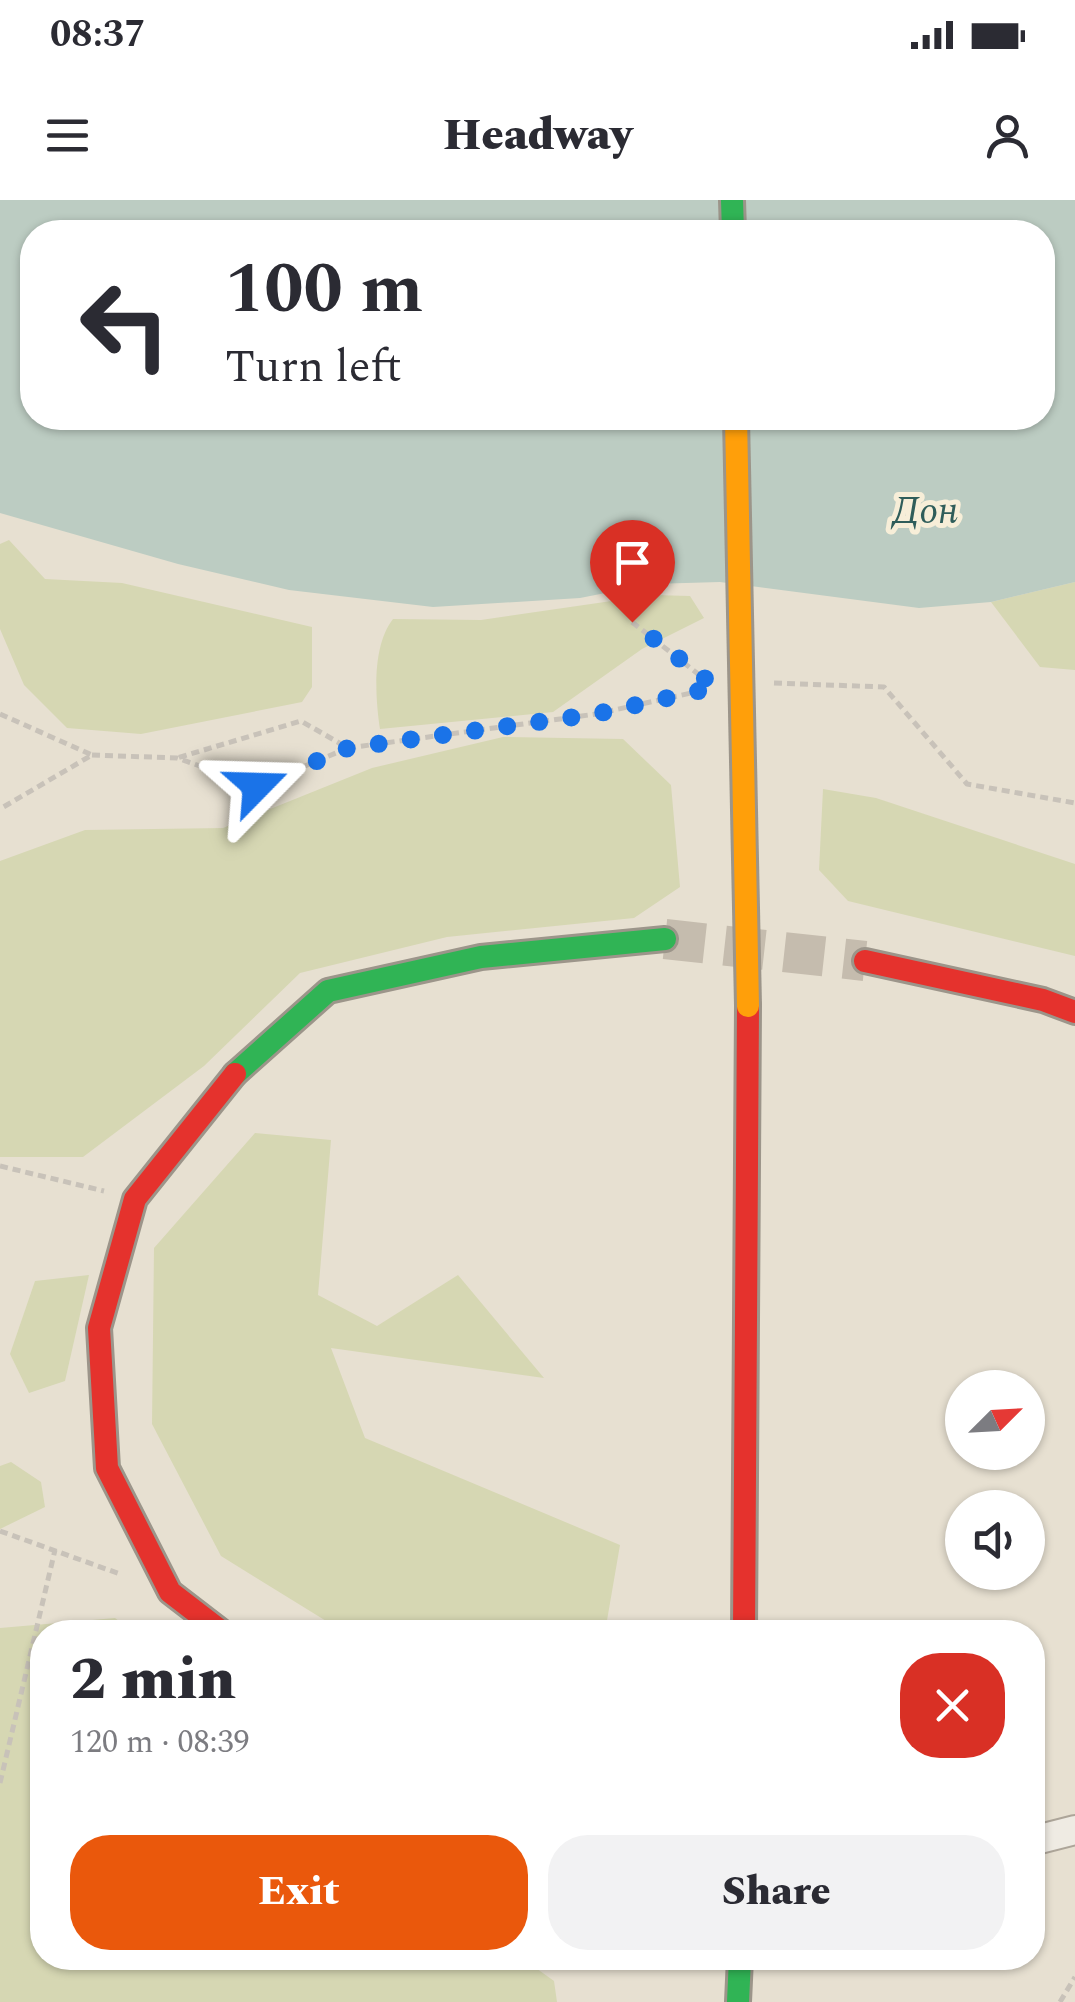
<!DOCTYPE html>
<html lang="en">
<head>
<meta charset="utf-8">
<style>
  :root { --surface:#fff; --page:#f2f2f3; --text:#2b2b33; --muted:#7c7c81; --accent:#ea580c }
  body { margin:0; font-family:Spectral,serif; background:var(--page); color:var(--text); height:100vh; display:flex; flex-direction:column; font-size:38px; white-space:nowrap }
  * { box-sizing:border-box; margin:0 }
  p { font-size:32px; color:var(--muted) }
  .icon { flex:none; width:55px; height:55px; fill:none; stroke:currentColor; stroke-width:2; stroke-linecap:round; stroke-linejoin:round }
  .map { position:relative; flex:1; overflow:hidden }
  .sheet { position:absolute; left:30px; top:1420px; width:1015px; height:350px; display:flex; flex-direction:column; background:var(--surface); border-radius:40px; box-shadow:0 2px 8px #0004 }
  .sheet>* { flex:none }
  .guide { position:absolute; left:20px; top:20px; width:1035px; height:210px; border-radius:40px; box-shadow:0 2px 8px #0004; background:#fff; color:var(--text); overflow:hidden }
  .needle { width:65px; rotate:66deg }
  .buttons { position:absolute; left:945px; top:1170px; display:grid; gap:20px }
  .buttons a { display:grid; place-items:center; width:100px; height:100px; border-radius:50%; background:var(--surface); box-shadow:0 2px 8px #0004; font-size:50px }
  .pin { position:absolute; display:grid; place-items:center; width:85px; height:85px; color:#fff; margin:-102px -42px; border-radius:50% 50% 50% 0; rotate:-45deg; box-shadow:0 0 10px #0007 }
  .pin .icon { rotate:45deg }
  .me { position:absolute; width:110px; margin:-55px; rotate:68deg; stroke-linejoin:round; filter:drop-shadow(0 0 8px #0008) }
  .turn { display:flex; align-items:center; gap:35px; height:210px; padding:0 40px; font-size:45px }
  .turn .icon { width:130px; height:130px; stroke-width:2.5 }
  .turn b { display:block; font-size:70px; line-height:85px }
  .round { display:grid; place-items:center; flex:none; width:105px; height:105px; border-radius:40px; background:var(--page) }
  .head { display:flex; align-items:center; justify-content:space-between; height:170px; padding:0 40px }
  h1 { font-size:60px; font-weight:800; line-height:75px }
  .primary-button { display:flex; gap:20px; margin-top:auto; padding:20px 40px }
  .primary-button a { flex:1; height:115px; border-radius:40px; background:var(--accent); color:#fff; font-size:40px; font-weight:800; line-height:115px; text-align:center }
  .primary-button a+a { background:var(--page); color:var(--text) }
  .status { display:flex; justify-content:space-between; align-items:center; height:70px; padding:0 50px; background:var(--surface); direction:ltr }
  .status svg { height:28px; fill:currentColor }
  header { display:flex; justify-content:space-between; align-items:center; height:130px; padding:0 40px; background:var(--surface); font-size:45px; font-weight:800 }
  .map>svg:first-child { display:block }
  .green { fill:#d6d7b3 }
  .water { fill:#bcccc2; fill-rule:evenodd }
  .lines { fill:none; stroke-linecap:round; stroke-linejoin:round }
  .secondary-tunnel { stroke:#c5bcae; stroke-width:40; stroke-dasharray:40 20; stroke-linecap:butt }
  .street-casing { stroke:#ada599; stroke-width:32 }
  .fast-casing { stroke:#9c958a; stroke-width:28 }
  .jam-casing { stroke:#9c958a; stroke-width:28 }
  .path { stroke:#c8c2b9; stroke-width:5; stroke-dasharray:8 5; stroke-linecap:butt }
  .street { stroke:#efebe3; stroke-width:28 }
  .fast { stroke:#30b455; stroke-width:22 }
  .jam { stroke:#e5322d; stroke-width:22 }
  .slow-bridge-casing { stroke:#9c958a; stroke-width:28; stroke-linecap:butt }
  .slow-bridge { stroke:#ff9f0a; stroke-width:22 }
  .route { stroke:#1a73e8; stroke-width:18; stroke-dasharray:0 32.4 }
  .labels { text-anchor:middle; dominant-baseline:central; stroke-width:10; stroke-linejoin:round; paint-order:stroke }
  .water-label { font-size:38px; font-style:italic; fill:#2f5d5a; stroke:#f7eed8 }
</style>
</head>
<body>
<div class="status"><b>08:37</b><svg viewBox="0 0 49 12"><path d="M0 12V9h3v3zM5 12V6h3v6zM10 12V3h3v9zM15 12V0h3v12zM26 1h20v11H26zM47 4h2v5h-2z"/></svg></div>
<header><svg class="icon" aria-label="menu" viewBox="0 0 24 24"><path d="M4 6h16M4 12h16M4 18h16"/></svg>Headway<svg class="icon" aria-label="person" viewBox="0 0 24 24"><circle cx="12" cy="8" r="4"/><path d="M4 21q1-7 8-7t8 7"/></svg></header>
<div class="map">
<svg width="1075" height="1802" viewBox="0 0 1075 1802">
  <rect width="100%" height="100%" fill="#e7e0d1"/>
  <g class="green">
    <polygon points="9,340 45,379 122,383 312,427 312,487 302,502 141,534 67,528 24,485 0,429 0,344"/>
    <polygon points="1075,382 1075,470 1040,467 991,402"/>
    <path d="M 653,395 L 690,396 L 704,418 L 642,449 L 553,512 L 380,529 C 375,496 372,446 393,419 L 481,420 Z"/>
    <polygon points="503,537 623,539 671,585 680,687 634,718 447,737 300,773 204,866 83,957 0,957 0,661 85,630 223,628 372,568"/>
    <polygon points="823,589 876,598 1075,664 1075,756 848,701 819,670"/>
    <polygon points="255,933 331,940 318,1095 377,1126 458,1075 544,1178 331,1148 365,1238 620,1345 605,1432 344,1432 221,1356 152,1224 154,1048"/>
    <polygon points="89,1075 65,1181 29,1193 10,1154 35,1081"/>
    <polygon points="11,1262 41,1282 45,1307 0,1329 0,1266"/>
    <polygon points="115,1418 133,1432 42,1432 42,1758 522,1758 554,1781 557,1802 0,1802 0,1428"/>
  </g>
  <path class="water" d="M 0,0 L 1075,0 L 1075,382 L 991,402 L 919,408 L 720,382 L 651,384 L 580,398 L 433,407 L 289,390 L 178,364 L 0,313 ZM 32,32 L 1042,32 L 1042,218 L 32,218 Z"/>
  <g class="lines">
    <polyline class="secondary-tunnel" points="665,739 865,761"/>
    <defs>
      <polyline id="street" points="1032,1641 1075,1630"/>
      <g id="fast">
        <polyline points="732,0 733,32"/>
        <polyline points="235,874 328,791 481,757 665,739"/>
        <polyline points="738,1802 740,1758"/>
      </g>
      <g id="jam">
        <polyline points="865,761 1043,800 1075,812"/>
        <polyline points="222,1432 170,1392 107,1268 99,1128 135,999 235,874"/>
        <polyline points="744,1432 748,806"/>
      </g>
    </defs>
    <use href="#street" class="street-casing"/>
    <use href="#fast" class="fast-casing"/>
    <use href="#jam" class="jam-casing"/>
    <g class="path">
      <polyline points="632,422 707,481"/>
      <polyline points="774,483 884,487 967,584 1075,603"/>
      <polyline points="0,514 92,555 0,609"/>
      <polyline points="348,548 596,514 705,490"/>
      <polyline points="92,555 177,558 257,586 348,548 301,521 177,558"/>
      <polyline points="0,966 104,991"/>
      <polyline points="0,1331 120,1374"/>
      <polyline points="0,1583 55,1350"/>
      <polyline points="1060,1802 1075,1777"/>
    </g>
    <use href="#street" class="street"/>
    <use href="#fast" class="fast"/>
    <use href="#jam" class="jam"/>
    <defs>
      <polyline id="slow-bridge" points="736,218 748,806"/>
    </defs>
    <use href="#slow-bridge" class="slow-bridge-casing"/>
    <use href="#slow-bridge" class="slow-bridge"/>
  </g>
  <g class="lines">
    <polyline class="route" points="257,586 348,548 596,514 716,487 632,422"/>
  </g>
  <g class="labels">
    <g class="water-label">
      <text x="925" y="312">Дон</text>
    </g>
  </g>
</svg>
<div class="buttons">
<a><svg class="needle" viewBox="-14 -14 28 28"><path d="M0-13l5 13h-10z" fill="#e53935"/><path d="M0 13l5-13h-10z" fill="#7c7c81"/></svg></a>
<a><svg class="icon" aria-label="sound" viewBox="0 0 24 24"><path d="M4 9h4l5-4v14l-5-4H4zM17 9q2 3 0 6"/></svg></a>
</div>
<div class="pin" style="left:632px;top:422px;background:#d93025"><svg class="icon" aria-label="arrive" viewBox="0 0 24 24"><path d="M6 21V4h12l-3 4 3 4H6"/></svg></div>
<svg class="me" style="left:257px;top:586px" viewBox="-20 -20 40 40"><path d="M0-17L14 15 0 8-14 15z" fill="#1a73e8" stroke="#fff" stroke-width="4"/></svg>
<div class="guide">
<div class="turn"><svg class="icon" aria-label="left" viewBox="0 0 24 24"><path d="M17 20v-9H6M10 6l-5 5 5 5"/></svg><div><b>100 m</b>Turn left</div></div>
</div>
<section class="sheet">
<div class="head"><div><h1>2 min</h1><p>120 m · 08:39</p></div><a class="round" style="background:#d93025;color:#fff"><svg class="icon" aria-label="close" viewBox="0 0 24 24"><path d="M6 6l12 12M18 6L6 18"/></svg></a></div>
<div class="primary-button"><a>Exit</a><a>Share</a></div>
</section>
</div>
</body>
</html>
